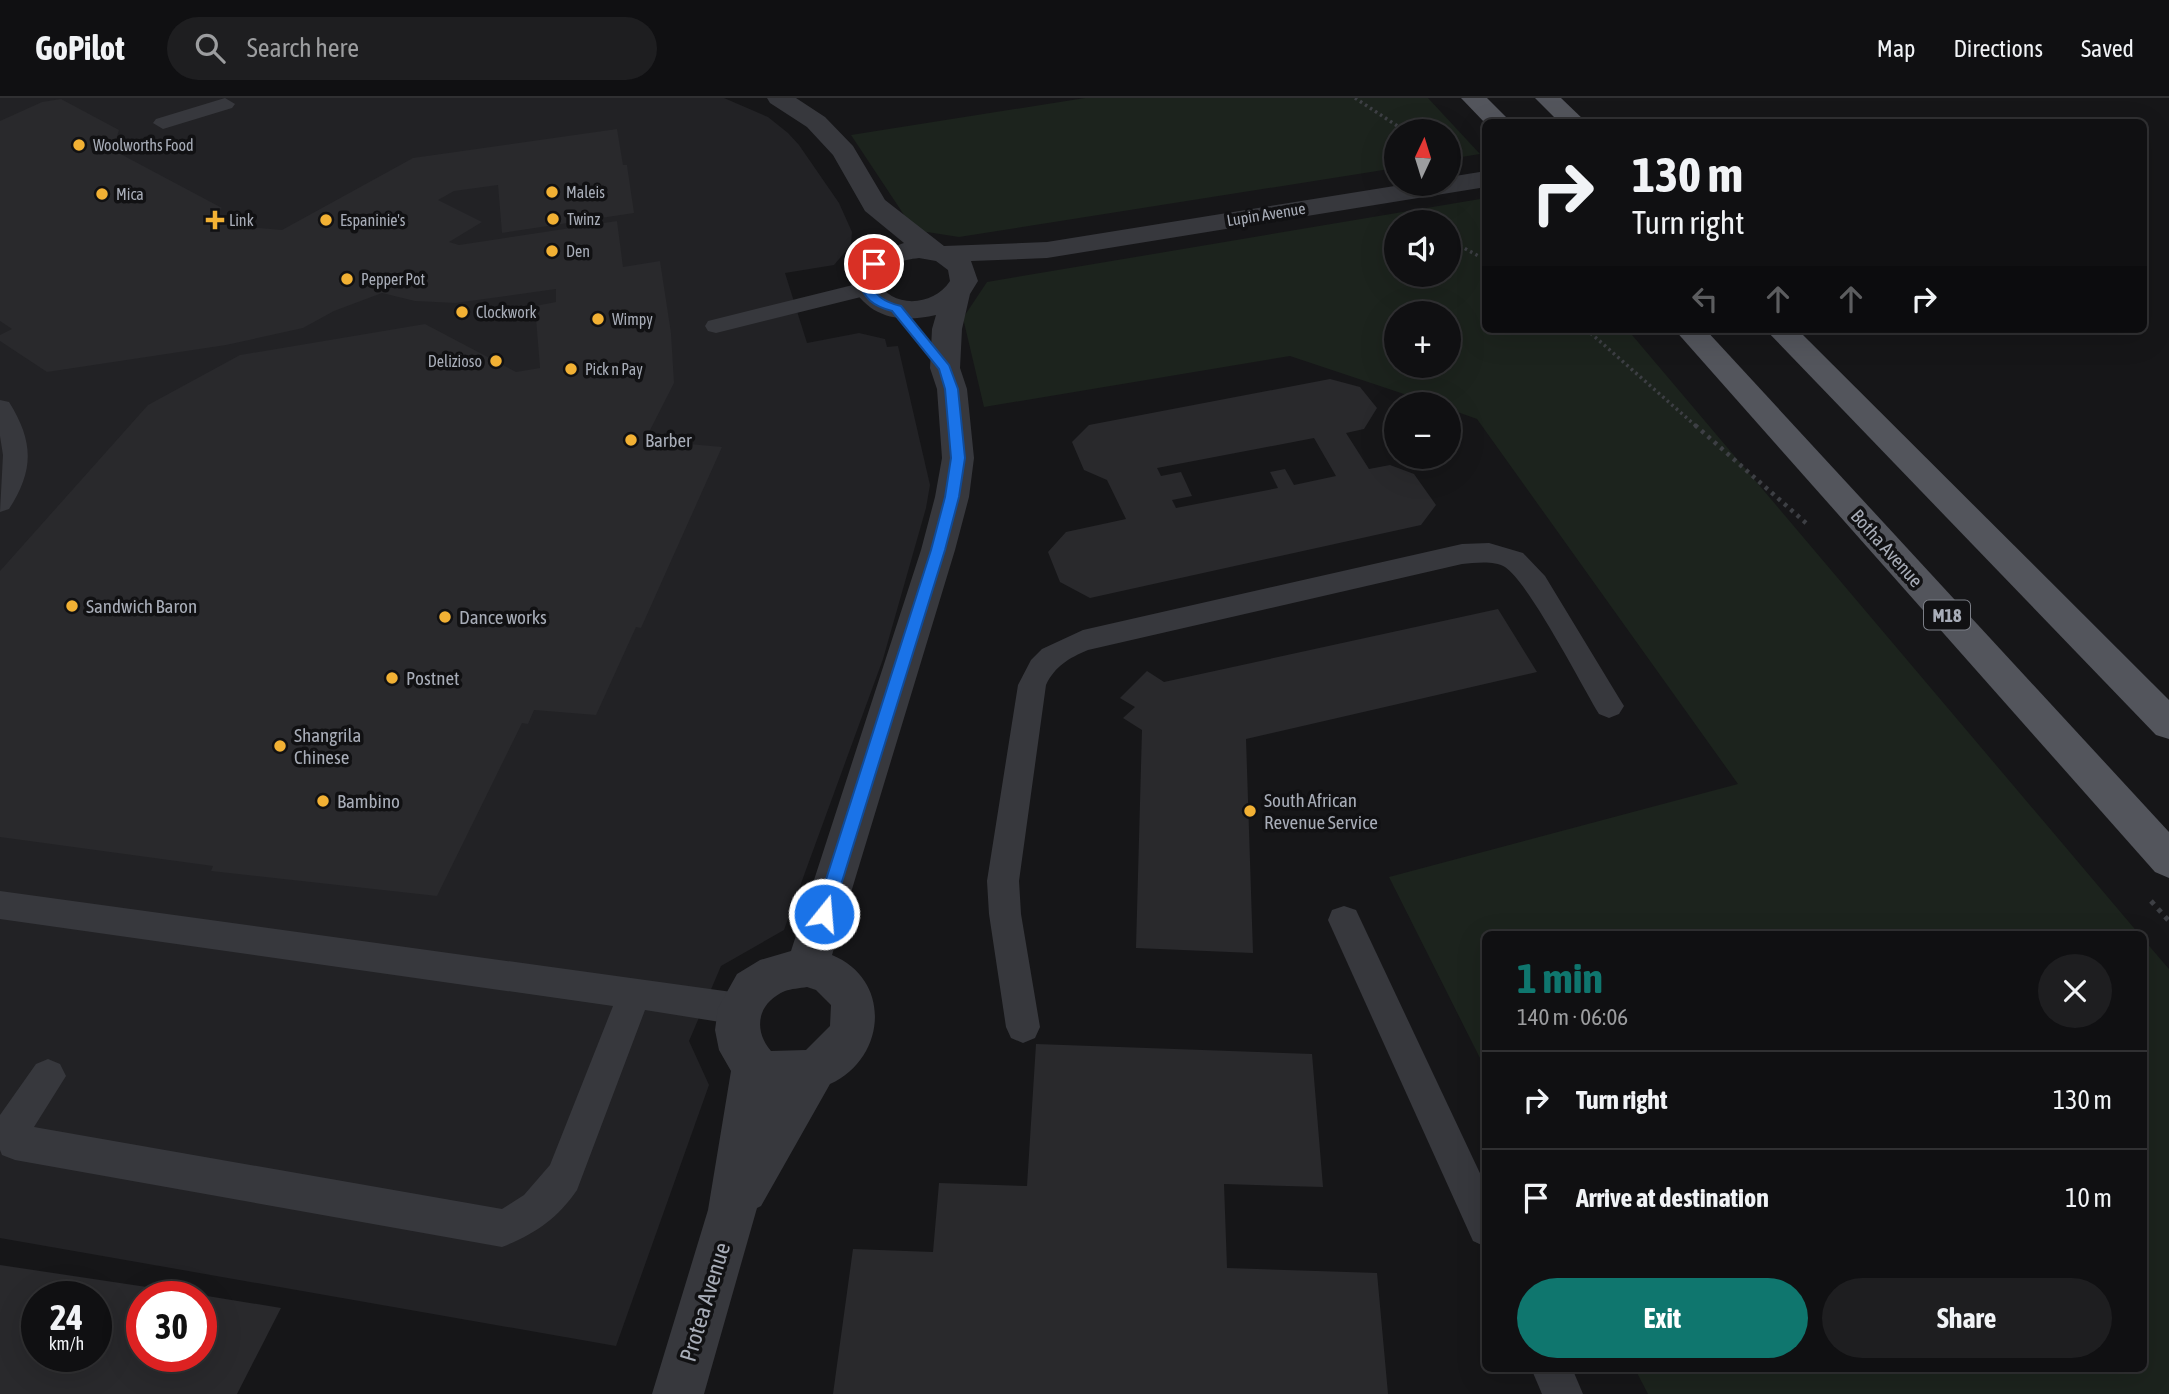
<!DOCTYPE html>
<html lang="en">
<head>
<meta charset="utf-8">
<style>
  :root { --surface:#101012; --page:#1e1e20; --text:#f1f3f6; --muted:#9c9d9f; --line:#303032; --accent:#0f766e }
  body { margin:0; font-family:"Asap Condensed",sans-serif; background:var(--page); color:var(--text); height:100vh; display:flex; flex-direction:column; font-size:26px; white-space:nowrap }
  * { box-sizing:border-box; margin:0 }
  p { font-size:23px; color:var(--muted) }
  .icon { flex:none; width:38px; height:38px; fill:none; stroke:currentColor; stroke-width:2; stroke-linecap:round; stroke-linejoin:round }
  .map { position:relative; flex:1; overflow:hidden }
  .sheet { position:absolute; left:1482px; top:833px; width:665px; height:441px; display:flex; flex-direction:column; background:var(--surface); border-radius:10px; box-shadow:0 7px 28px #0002,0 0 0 2px var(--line) }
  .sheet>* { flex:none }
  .hud { position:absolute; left:1482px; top:21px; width:665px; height:214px; border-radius:10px; box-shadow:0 7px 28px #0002,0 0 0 2px var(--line); background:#101012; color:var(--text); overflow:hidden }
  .needle { width:46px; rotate:4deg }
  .buttons { position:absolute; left:1384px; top:21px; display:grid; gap:14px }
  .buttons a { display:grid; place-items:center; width:77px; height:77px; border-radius:50%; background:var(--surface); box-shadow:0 7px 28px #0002,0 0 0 2px var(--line); font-size:35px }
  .speed { position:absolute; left:21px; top:1183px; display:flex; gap:14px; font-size:35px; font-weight:700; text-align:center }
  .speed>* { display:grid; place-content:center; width:91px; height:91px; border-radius:50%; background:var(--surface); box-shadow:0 7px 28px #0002,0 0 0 2px var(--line); line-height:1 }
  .speed small { font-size:18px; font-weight:400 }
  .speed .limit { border:10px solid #d22; background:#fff; color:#111 }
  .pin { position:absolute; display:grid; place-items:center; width:60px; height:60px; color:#fff; margin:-30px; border:4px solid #fff; border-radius:50%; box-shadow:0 2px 7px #0007 }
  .me { position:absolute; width:77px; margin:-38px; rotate:17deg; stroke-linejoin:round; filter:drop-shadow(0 0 5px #0008) }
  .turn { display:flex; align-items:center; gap:24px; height:147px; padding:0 35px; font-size:32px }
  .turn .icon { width:91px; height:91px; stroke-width:2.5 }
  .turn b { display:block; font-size:49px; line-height:60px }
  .lanes { display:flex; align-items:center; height:66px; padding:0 35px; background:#0003; justify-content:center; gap:35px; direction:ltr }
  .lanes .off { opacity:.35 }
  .round { display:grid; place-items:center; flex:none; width:74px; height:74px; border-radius:37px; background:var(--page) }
  .head { display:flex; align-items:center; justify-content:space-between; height:119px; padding:0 35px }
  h1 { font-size:42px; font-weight:700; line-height:52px; color:var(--accent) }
  .cta { display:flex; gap:14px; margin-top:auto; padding:14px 35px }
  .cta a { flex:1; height:80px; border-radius:42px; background:var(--accent); color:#fff; font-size:28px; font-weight:700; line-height:80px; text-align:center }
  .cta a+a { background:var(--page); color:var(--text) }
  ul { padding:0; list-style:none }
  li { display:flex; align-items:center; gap:21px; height:98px; padding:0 35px; border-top:2px solid var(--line) }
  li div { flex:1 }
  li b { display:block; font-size:26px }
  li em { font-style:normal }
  header { display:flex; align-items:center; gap:42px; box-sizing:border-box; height:98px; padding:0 35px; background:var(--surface); border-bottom:2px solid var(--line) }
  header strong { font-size:33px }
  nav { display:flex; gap:38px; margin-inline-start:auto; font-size:24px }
  .search { width:490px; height:63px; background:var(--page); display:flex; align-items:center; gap:18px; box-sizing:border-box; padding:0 24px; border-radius:38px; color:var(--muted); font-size:26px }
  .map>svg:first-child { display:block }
  .built { fill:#222225 }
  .green { fill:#1c231d; fill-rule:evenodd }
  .building { fill:#29292c; fill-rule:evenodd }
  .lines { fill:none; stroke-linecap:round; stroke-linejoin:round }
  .path-far2 { stroke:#3d3f44; stroke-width:3.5; stroke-dasharray:2.5 3.5; stroke-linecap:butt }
  .path-far1 { stroke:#3d3f44; stroke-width:4.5; stroke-dasharray:3.5 5; stroke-linecap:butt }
  .path { stroke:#3d3f44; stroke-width:5; stroke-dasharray:4.5 6; stroke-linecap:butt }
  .lane { fill:#37383d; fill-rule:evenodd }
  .street { fill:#37383d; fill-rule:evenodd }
  .primary { fill:#53555c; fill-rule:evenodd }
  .route { fill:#1a73e8; stroke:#114b97; stroke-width:2 }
  .poi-dot { fill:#f2b134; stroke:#111113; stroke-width:2.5 }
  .labels { text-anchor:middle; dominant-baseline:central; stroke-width:7; stroke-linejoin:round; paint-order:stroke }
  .far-poi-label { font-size:16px; fill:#a8adb8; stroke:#111113; text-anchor:start }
  .far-street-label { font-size:16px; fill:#a8adb8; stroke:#111113 }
  .shield { fill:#111113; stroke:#7b7e86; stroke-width:2 }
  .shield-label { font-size:18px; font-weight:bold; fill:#a8adb8 }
  .poi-label { font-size:19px; fill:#a8adb8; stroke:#111113; text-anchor:start }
  .street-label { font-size:19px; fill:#a8adb8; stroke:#111113 }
  .near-street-label { font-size:23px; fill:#a8adb8; stroke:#111113 }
</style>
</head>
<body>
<header>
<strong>GoPilot</strong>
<div class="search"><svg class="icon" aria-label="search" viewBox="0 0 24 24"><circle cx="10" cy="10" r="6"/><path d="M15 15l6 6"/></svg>Search here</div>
<nav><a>Map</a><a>Directions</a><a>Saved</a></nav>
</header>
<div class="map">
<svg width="2169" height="1296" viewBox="0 0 2169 1296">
  <rect width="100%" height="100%" fill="#161618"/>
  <polygon class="built" points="0,0 724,0 768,19 788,35 799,47 839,105 852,134 851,147 834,167 785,175 807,245 859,235 885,241 887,249 898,248 930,387 926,410 883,561 784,832 721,868 689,943 709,987 616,1248 0,1140"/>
  <g class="green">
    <polygon points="1085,0 1428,0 1480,56 1449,61 1449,33 1396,33 1396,70 959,139 914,132 851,37"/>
    <path d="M 1486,100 L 1486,231 L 1627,231 L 2139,836 L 1486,836 L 1486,972 L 1389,779 L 1738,686 L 1477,321 L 1449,311 L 1449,306 L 1434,306 L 1290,258 L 984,309 L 963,220 L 987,184 ZM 1396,124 L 1449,124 L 1449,177 L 1396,177 ZM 1396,215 L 1449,215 L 1449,268 L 1396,268 Z"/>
    <polygon points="2144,842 2169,871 2169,1296 1648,1296 1635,1271 2144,1270"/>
  </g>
  <g class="building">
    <polygon points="61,1 119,32 113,52 222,110 214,114 238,128 282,132 413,60 617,31 623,67 627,67 634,115 502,135 498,87 454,93 438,102 482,124 449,144 459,147 617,123 623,169 660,163 671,235 674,285 645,342 722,349 641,530 636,529 596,617 534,612 528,626 522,625 437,798 211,773 213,768 0,739 0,473 148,307 240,257 425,226 516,274 540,270 535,208 556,204 556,191 455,205 415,203 382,195 334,213 303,230 226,247 47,274 0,243 0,237 12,231 0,223 0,23 42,4"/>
    <path d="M 1330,281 L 1360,289 L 1377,310 L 1364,331 L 1346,335 L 1369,371 L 1390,367 L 1414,376 L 1436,407 L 1421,427 L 1090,500 L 1060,484 L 1048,454 L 1066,434 L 1126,421 L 1107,382 L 1084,372 L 1072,344 L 1089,327 ZM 1314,340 L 1336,378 L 1294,387 L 1285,371 L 1270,374 L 1278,390 L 1176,410 L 1172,402 L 1192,398 L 1181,374 L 1161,378 L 1157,370 Z"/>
    <polygon points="1498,511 1537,574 1246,641 1253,855 1136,850 1142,632 1123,620 1135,609 1120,600 1147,573 1164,584"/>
    <polygon points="1036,946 1312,956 1323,1089 1224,1086 1227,1170 1377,1175 1388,1296 833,1296 853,1151 933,1154 939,1085 1027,1088"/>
    <path d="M 0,1167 L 200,1197 L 142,1199 L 142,1258 L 201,1258 L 201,1197 L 281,1210 L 237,1296 L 0,1296 ZM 37,1199 L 96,1199 L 96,1258 L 37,1258 Z"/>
  </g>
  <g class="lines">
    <g class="path-far2">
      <polyline points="1355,0 1405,33"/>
      <polyline points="1449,142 1486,162"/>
      <polyline points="1586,231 1697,329"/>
    </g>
    <polyline class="path-far1" points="1695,327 1806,425"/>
    <polyline class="path" points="2151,803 2169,823"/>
    <g class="lane">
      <polygon points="225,0 235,6 232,10 163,31 153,25 156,21"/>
      <polygon points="865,184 873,186 876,191 873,196 716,235 708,233 705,228 708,223"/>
      <path d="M 0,302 L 9,304 C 34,344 34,372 9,411 L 0,414 L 3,357 L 0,338 Z"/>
      <path d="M 1489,445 L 1523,455 L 1545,478 L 1619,600 L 1624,608 L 1619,616 L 1609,620 L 1599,616 C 1581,586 1529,485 1505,469 C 1493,462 1475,465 1462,466 L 1088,552 C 1069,560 1055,568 1046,587 L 1019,783 L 1021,816 L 1040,929 L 1035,940 L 1023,945 L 1011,940 L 1006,929 L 989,816 L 987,783 L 1018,587 L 1031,562 L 1042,551 L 1083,532 L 1462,446 Z"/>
      <path d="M 0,793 L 739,895 L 751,900 L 756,911 L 751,922 L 739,927 L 645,912 L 577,1092 C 557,1121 535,1136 502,1149 L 15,1062 L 2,1057 L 0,1052 L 0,1017 L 36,966 L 48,961 L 60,966 L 66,978 L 34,1029 L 502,1111 L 524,1097 L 550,1067 L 613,908 L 0,821 Z"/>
      <polygon points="1344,808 1356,812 1486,1088 1486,1149 1473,1143 1328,822 1332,812"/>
      <polygon points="1531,1270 1572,1270 1583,1296 1542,1296"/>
    </g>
    <path class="street" d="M 767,0 L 796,0 L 825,19 L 853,48 L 885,102 L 944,148 L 1047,144 L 1407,86 L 1449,86 L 1449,79 L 1486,73 L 1486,89 L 1047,160 L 971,163 L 978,183 L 970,196 L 962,231 L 960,270 L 967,291 L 974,360 L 969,399 L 955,452 L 832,857 C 893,882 886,961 830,986 L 761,1108 L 757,1110 L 704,1296 L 652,1296 L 708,1112 L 731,973 L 719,952 L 715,932 L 718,910 L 737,876 L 760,862 L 791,853 L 921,452 L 935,399 L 942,360 L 937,291 L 930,270 L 932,231 L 936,217 C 898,226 866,219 849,182 L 869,157 L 904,145 L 865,113 L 833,57 L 807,29 L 770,5 ZM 919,160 L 936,163 L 948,172 L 950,183 C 933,209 891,211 877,182 C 886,166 902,162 919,160 ZM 807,889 L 816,892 L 831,907 L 830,928 L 806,952 L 771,953 C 753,932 757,905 785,893 C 791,891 800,890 807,889 Z"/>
    <g class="primary">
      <polygon points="1461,0 1487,0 1511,24 1486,26"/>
      <polygon points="1535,0 1561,0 1586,24 1559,24"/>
      <polygon points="1674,231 1705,231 2169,734 2169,780 2155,774"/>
      <polygon points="1765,231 1797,231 2169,602 2169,641 2156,637"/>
    </g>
  </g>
  <path class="route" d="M 870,163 L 880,166 L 869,182 C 875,198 884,204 901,208 L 949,267 L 958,291 L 965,360 L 959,399 L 945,452 L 832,816 L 830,821 L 824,824 L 817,821 L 815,816 L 931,452 L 945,399 L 951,360 L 945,291 L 939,271 L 892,213 C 873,208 864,201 858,182 Z"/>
  <g class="poi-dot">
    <circle cx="79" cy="47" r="7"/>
    <circle cx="552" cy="94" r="7"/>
    <circle cx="102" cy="96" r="7"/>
    <circle cx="553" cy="121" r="7"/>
    <path d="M211.5 111.5h7v7h7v7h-7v7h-7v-7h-7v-7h7z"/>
    <circle cx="326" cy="122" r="7"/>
    <circle cx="552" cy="153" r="7"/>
    <circle cx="347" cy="181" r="7"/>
    <circle cx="462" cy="214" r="7"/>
    <circle cx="598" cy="221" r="7"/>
    <circle cx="496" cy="263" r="7"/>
    <circle cx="571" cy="271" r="7"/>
    <circle cx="631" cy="342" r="7"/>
    <circle cx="72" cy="508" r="7"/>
    <circle cx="445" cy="519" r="7"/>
    <circle cx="392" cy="580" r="7"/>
    <circle cx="280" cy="648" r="7"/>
    <circle cx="323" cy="703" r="7"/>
    <circle cx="1250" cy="713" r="7"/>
  </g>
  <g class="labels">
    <g class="far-poi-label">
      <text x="93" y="47">Woolworths Food</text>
      <text x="566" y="94">Maleis</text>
      <text x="116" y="96">Mica</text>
      <text x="567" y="121">Twinz</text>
      <text x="229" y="122">Link</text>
      <text x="340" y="122">Espaninie's</text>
      <text x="566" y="153">Den</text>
      <text x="361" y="181">Pepper Pot</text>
      <text x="476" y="214">Clockwork</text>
      <text x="612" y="221">Wimpy</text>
      <text x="482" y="263" text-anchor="end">Delizioso</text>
      <text x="585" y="271">Pick n Pay</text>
    </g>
    <g class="far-street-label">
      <text transform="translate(1266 116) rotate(-9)">Lupin Avenue</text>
    </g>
    <rect class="shield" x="1924" y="502.5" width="46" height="29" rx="5"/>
    <g class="shield-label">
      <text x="1947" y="517">M18</text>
    </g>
    <g class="poi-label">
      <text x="645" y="342">Barber</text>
      <text x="86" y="508">Sandwich Baron</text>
      <text x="459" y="519">Dance works</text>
      <text x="406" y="580">Postnet</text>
      <text x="294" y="637">Shangrila<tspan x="294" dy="22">Chinese</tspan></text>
      <text x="1264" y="702">South African<tspan x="1264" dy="22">Revenue Service</tspan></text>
      <text x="337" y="703">Bambino</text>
    </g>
    <g class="street-label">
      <text transform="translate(1887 450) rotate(48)">Botha Avenue</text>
    </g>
    <g class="near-street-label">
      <text transform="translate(705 1204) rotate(-73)">Protea Avenue</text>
    </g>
  </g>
</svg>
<div class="buttons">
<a><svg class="needle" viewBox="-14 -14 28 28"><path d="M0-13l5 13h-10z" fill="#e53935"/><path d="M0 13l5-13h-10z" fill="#9c9d9f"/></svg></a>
<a><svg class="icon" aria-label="sound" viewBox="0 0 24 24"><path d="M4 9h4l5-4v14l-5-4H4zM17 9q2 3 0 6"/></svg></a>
<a>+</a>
<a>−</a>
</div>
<div class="speed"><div>24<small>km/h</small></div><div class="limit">30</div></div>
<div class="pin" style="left:874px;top:166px;background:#d93025"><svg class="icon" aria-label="arrive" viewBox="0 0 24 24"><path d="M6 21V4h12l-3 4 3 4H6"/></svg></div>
<svg class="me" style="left:824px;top:816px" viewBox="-20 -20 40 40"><circle r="17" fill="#1a73e8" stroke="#fff" stroke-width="3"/><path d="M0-11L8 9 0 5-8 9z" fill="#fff"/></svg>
<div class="hud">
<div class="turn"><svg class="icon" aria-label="right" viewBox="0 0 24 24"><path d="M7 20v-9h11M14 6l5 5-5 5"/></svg><div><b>130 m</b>Turn right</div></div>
<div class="lanes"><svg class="icon off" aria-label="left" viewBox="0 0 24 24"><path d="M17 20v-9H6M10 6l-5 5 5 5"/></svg><svg class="icon off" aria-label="ahead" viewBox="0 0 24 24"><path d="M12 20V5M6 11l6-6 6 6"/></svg><svg class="icon off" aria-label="ahead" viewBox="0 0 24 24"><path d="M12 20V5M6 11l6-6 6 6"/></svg><svg class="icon" aria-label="right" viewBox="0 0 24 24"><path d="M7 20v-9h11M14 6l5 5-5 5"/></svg></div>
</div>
<section class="sheet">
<div class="head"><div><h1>1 min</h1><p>140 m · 06:06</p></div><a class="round"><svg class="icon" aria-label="close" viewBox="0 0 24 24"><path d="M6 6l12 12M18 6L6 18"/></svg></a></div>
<ul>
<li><svg class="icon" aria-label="right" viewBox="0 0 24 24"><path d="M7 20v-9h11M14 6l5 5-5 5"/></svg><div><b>Turn right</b></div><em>130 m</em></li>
<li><svg class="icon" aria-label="arrive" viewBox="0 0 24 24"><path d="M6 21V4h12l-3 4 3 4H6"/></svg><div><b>Arrive at destination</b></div><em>10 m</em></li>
</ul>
<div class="cta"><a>Exit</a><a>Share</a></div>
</section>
</div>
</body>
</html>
